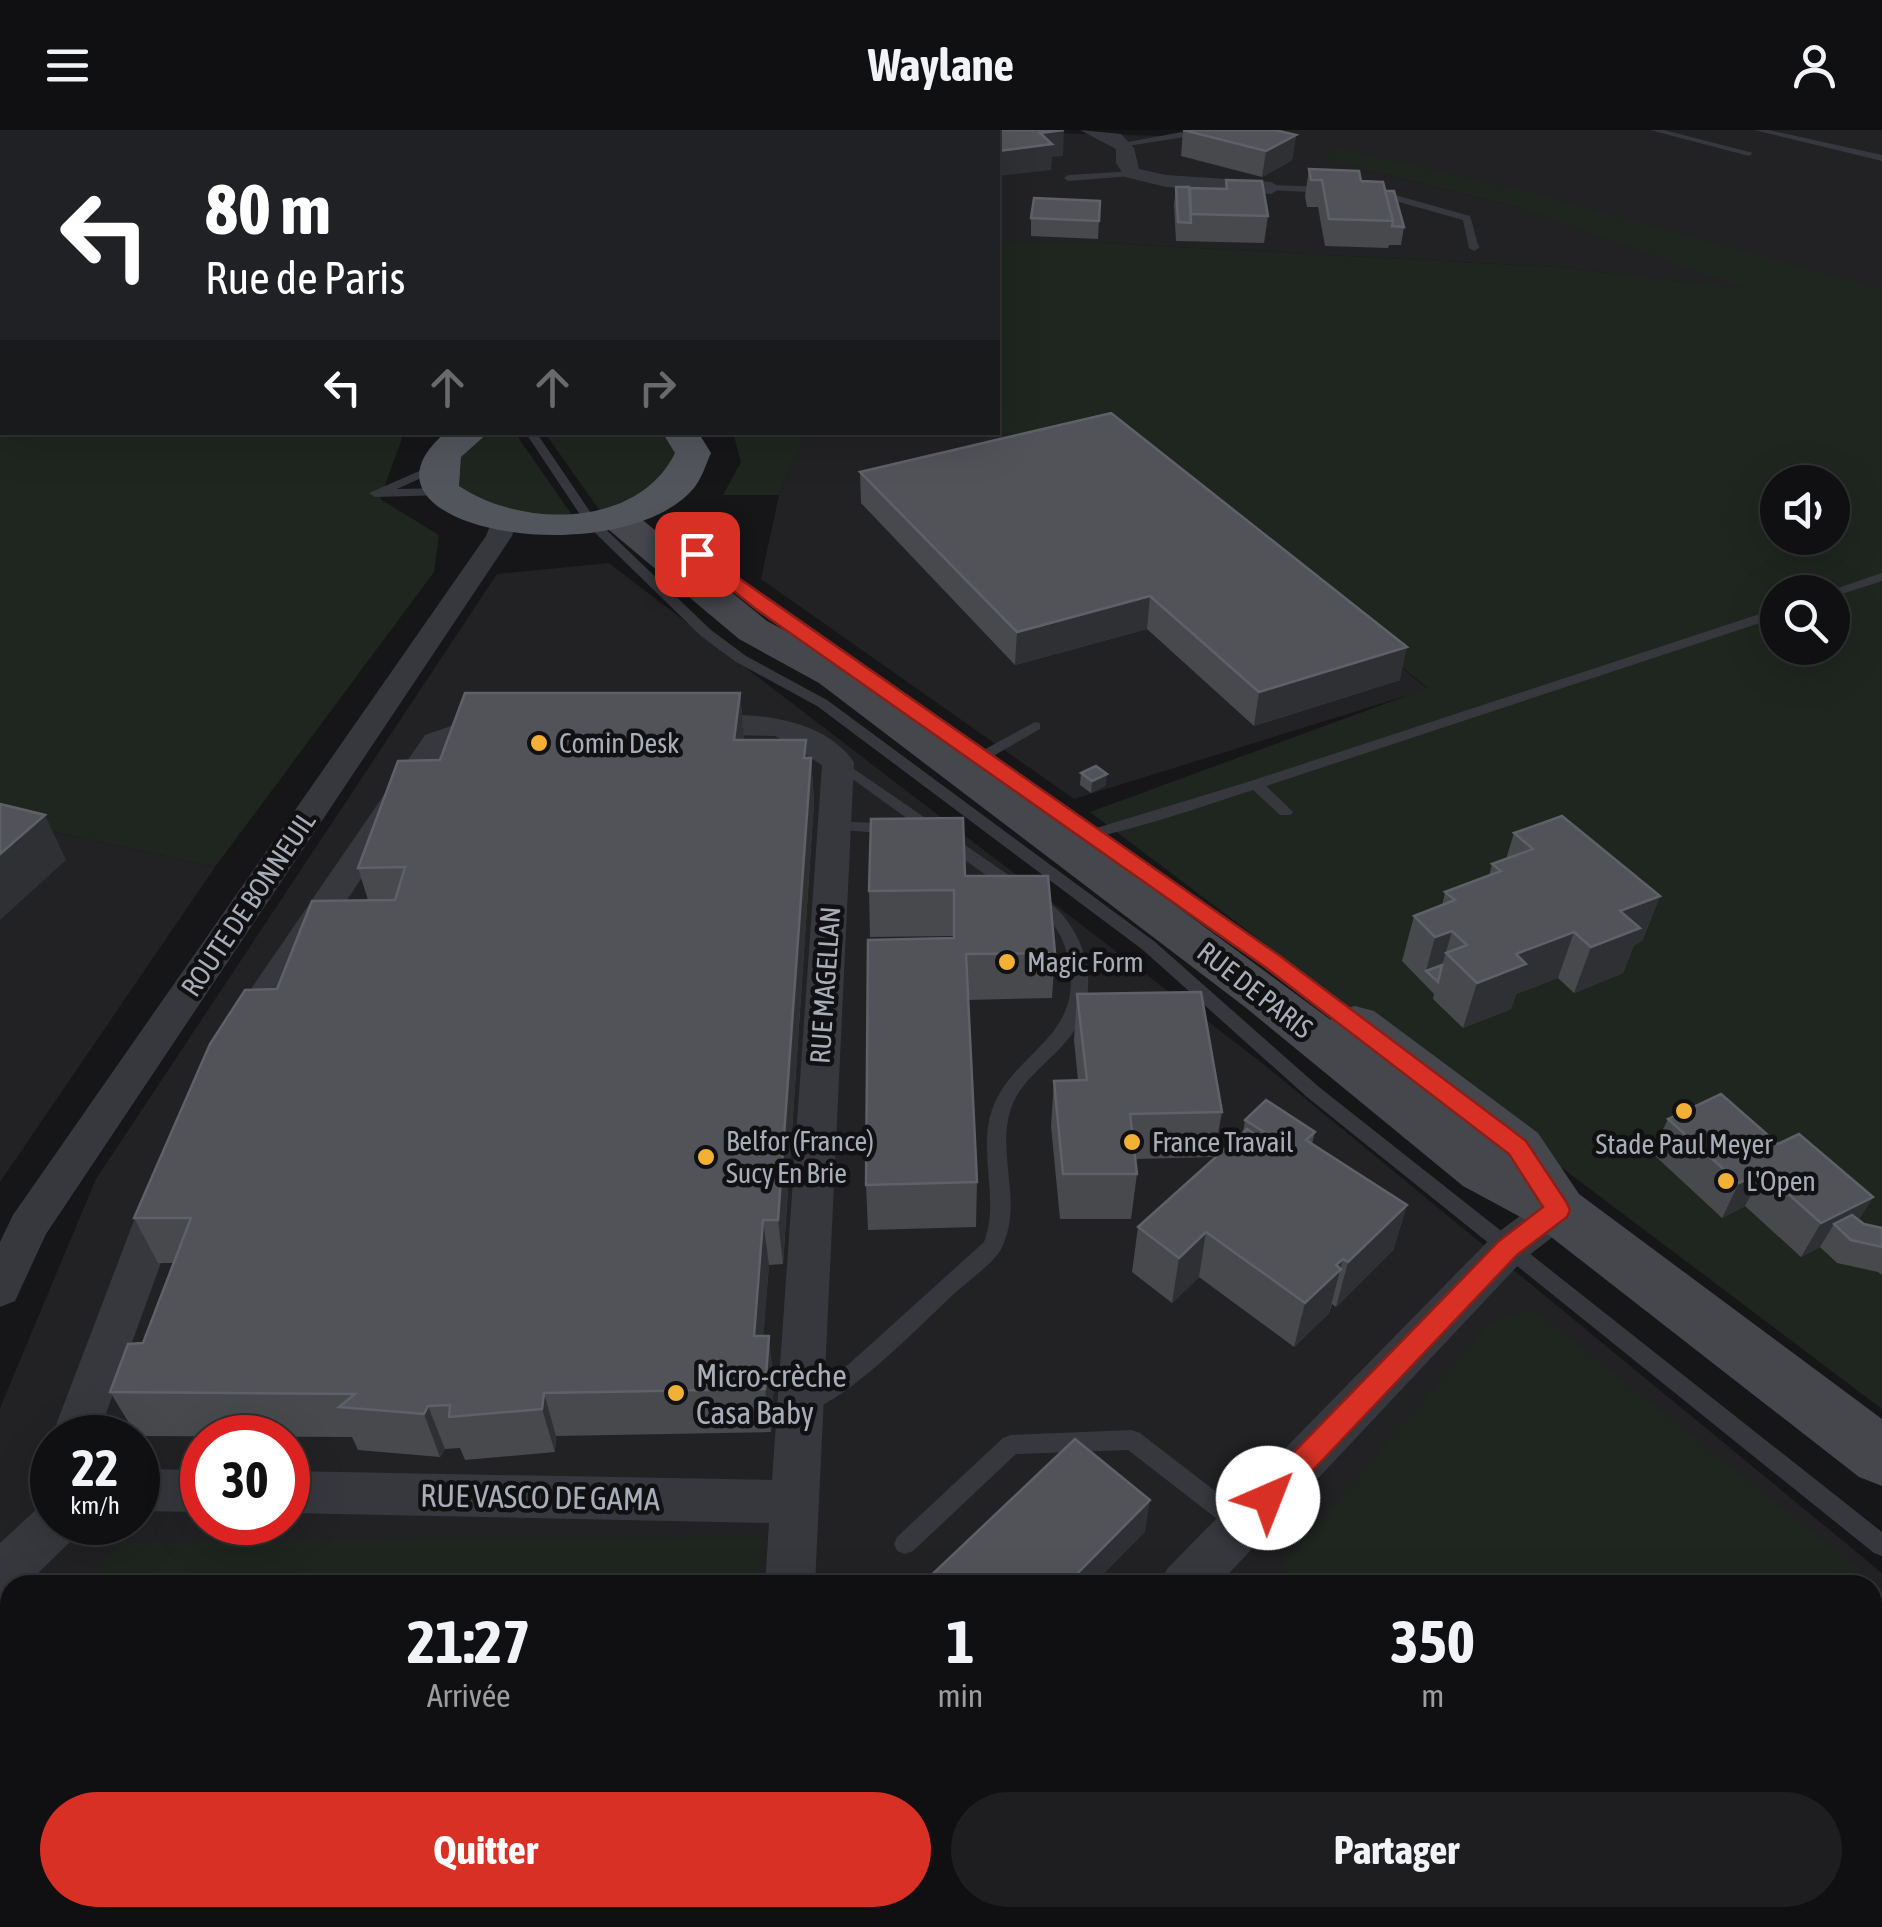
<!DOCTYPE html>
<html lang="fr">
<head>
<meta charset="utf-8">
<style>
  :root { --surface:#101012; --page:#1e1e20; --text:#f1f3f6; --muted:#9c9d9f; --line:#303032; --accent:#d93025 }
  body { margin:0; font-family:"Asap Condensed",sans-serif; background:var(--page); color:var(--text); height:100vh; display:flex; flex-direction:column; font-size:38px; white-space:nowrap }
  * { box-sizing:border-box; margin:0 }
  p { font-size:32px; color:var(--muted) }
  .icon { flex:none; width:55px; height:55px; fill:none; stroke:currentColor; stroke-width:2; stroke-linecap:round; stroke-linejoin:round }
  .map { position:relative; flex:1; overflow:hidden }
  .drawer { position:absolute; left:0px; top:1445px; width:1882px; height:352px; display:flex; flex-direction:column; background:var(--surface); border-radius:30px 30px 0 0; box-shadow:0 10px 40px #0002,0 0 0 2px var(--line) }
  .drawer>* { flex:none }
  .top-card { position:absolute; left:0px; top:0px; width:1000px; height:305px; box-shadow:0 10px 40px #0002,0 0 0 2px var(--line); background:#202124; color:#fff; overflow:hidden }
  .buttons { position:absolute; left:1760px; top:335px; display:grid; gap:20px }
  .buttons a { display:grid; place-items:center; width:90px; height:90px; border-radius:50%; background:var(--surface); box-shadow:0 10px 40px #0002,0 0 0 2px var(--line); font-size:50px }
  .speed { position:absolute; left:30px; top:1285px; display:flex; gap:20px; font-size:50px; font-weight:700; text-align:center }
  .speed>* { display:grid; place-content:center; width:130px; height:130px; border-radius:50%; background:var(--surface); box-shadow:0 10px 40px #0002,0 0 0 2px var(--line); line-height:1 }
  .speed small { font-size:25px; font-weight:400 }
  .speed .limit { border:15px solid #d22; background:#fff; color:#111 }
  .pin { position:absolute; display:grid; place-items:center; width:85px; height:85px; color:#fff; margin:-42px; border-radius:20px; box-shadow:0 5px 15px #0006 }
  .me { position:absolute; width:110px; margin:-55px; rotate:44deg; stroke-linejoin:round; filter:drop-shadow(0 0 8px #0008) }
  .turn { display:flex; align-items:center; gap:35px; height:210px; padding:0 40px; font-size:45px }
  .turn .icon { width:130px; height:130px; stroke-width:2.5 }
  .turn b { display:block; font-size:70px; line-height:85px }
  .lanes { display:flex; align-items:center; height:95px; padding:0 40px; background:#0003; justify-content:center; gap:50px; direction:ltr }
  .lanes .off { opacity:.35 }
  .eta { display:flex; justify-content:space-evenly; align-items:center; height:170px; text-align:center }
  .eta b { font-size:60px; font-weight:700; line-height:70px }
  .primary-button { display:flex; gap:20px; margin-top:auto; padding:20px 40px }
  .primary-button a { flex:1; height:115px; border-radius:60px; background:var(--accent); color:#fff; font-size:40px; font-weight:700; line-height:115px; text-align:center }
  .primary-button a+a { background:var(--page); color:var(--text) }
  header { display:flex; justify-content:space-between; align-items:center; height:130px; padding:0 40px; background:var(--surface); font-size:45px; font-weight:700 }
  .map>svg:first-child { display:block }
  .built { fill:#222225; fill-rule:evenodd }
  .green { fill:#1e261f; fill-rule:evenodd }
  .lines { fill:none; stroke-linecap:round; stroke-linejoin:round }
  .service { fill:#37383d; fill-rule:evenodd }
  .minor { fill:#37383d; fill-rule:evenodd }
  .secondary { fill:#45474d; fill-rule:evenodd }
  .primary { fill:#53555c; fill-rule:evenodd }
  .wall { fill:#47494d }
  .shaded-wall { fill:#2f3033 }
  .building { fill:#525359; stroke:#5f6168; stroke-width:2.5 }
  .route { fill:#d93025; stroke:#8d1f18; stroke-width:2.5 }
  .poi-dot { fill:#f2b134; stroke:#111113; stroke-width:4 }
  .labels { text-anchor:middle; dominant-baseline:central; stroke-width:9; stroke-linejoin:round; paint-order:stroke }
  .poi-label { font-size:28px; fill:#a8adb8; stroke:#111113; text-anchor:start }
  .street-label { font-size:28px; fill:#a8adb8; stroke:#111113 }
  .near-poi-label { font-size:32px; fill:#a8adb8; stroke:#111113; text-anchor:start }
  .near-street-label { font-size:32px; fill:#a8adb8; stroke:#111113 }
</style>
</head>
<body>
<header><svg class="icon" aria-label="menu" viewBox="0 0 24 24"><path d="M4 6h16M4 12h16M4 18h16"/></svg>Waylane<svg class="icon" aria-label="person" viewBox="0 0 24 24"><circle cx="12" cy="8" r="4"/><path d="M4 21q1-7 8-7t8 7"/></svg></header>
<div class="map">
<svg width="1882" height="1797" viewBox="0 0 1882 1797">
  <rect width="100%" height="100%" fill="#161618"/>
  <g class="built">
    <polygon points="1220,0 1882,0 1882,159 1326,30 1510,75 1748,159 1555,137 1100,113 998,113 998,7 1050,3 1202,7"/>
    <polygon points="1103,302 1428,559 1074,669 761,449 779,365 801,307"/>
    <path d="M 609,433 L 1262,933 L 1882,1443 L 1882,1797 L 0,1797 L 0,1278 L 96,1049 L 497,444 ZM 52,1308 L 138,1308 L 138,1392 L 52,1392 ZM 202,1308 L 288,1308 L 288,1392 L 202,1392 ZM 10,1455 L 1872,1455 L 1872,1788 L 10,1788 Z"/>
    <polygon points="0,690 215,737 0,1052"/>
  </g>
  <g class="green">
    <path d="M 1336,18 L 1530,62 L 1882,159 L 1882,1279 L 1090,682 L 1428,558 L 1103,302 L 802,307 L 779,365 L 723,365 L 741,332 L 733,303 L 998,302 L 998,113 L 1100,113 L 1556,137 L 1743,158 L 1510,75 L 1325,30 ZM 1778,352 L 1832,352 L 1832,408 L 1778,408 ZM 1778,462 L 1832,462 L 1832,518 L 1778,518 Z"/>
    <polygon points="0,282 2,302 404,303 380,369 439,405 434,442 215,737 0,690"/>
    <path d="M 488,303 L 515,303 L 572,385 C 543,387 471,383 457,353 C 453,345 456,336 458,329 Z"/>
    <polygon points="545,303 663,303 677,324 652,361 600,381"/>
    <polygon points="1532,1178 1882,1457 1882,1797 1460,1797 1455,1788 1872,1788 1872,1455 1293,1455 1283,1435 1489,1194"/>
    <polygon points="762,1407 758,1455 94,1455 102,1432 124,1413"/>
    <polygon points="1000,1788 1405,1788 1407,1797 992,1797"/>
  </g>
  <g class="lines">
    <g class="service">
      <polygon points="302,0 310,0 311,2 303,2"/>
      <polygon points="398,0 406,0 407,2 399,2"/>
      <polygon points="1650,0 1664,0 1753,23 1749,26"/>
      <polygon points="1754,0 1769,0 1882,25 1882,31"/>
      <polygon points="1182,2 1185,7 1121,17 1117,14"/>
      <polygon points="1135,41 1132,46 1068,51 1064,48 1068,45"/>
      <polygon points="1271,55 1326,57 1330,60 1326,63 1268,60"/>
      <polygon points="1377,60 1470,86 1479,118 1474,121 1469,118 1463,90 1374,65"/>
      <polygon points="2,78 2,84 0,85 0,79"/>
      <rect x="0" y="131" width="2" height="6"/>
      <polygon points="525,302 536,302 595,389 711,500 746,526 827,570 1155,812 1319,957 1882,1402 1882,1426 1874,1423 1307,967 1143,820 817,576 736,532 701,506 587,395"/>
      <polygon points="433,335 443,338 397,359 442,358 448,362 446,365 375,367 369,363"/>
      <polygon points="1882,443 1882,451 1832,467 1832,462 1826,462"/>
      <path d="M 1778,478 L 1778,487 L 1266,656 L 1290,679 L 1293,682 L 1290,685 L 1280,685 L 1253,660 C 1220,670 1072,724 1050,708 L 1058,703 L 1093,699 L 1251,651 Z"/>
      <polygon points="1035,592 1040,593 1040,599 988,629 954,637 947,633 949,630 978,623"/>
      <path d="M 838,628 L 1055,777 C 1091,812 1101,866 1069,908 C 1052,930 1026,946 1014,971 C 995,1013 1018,1057 1008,1100 C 1006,1106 1004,1115 1000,1121 C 989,1137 969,1150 955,1163 C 918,1197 853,1266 807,1282 L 799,1279 L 796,1273 L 799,1267 L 849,1234 L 984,1112 C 999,1072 981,1032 989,991 C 1003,923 1084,913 1069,834 C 1066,817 1062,805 1051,792 L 833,635 L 833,629 Z"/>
      <polygon points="834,691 894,694 902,699 894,704 829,699 826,696"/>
      <polygon points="1132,1300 1140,1303 1250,1388 1253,1395 1250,1402 1242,1405 1234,1402 1128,1320 1016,1324 913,1421 905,1424 897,1421 894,1414 897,1407 1003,1308 1011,1305"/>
      <rect x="0" y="1590" width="10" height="24"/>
      <rect x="0" y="1625" width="10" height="26"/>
    </g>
    <g class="minor">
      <polygon points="1080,0 1121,4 1134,18 1139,39 1166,45 1271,52 1281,58 1271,64 1166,57 1125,47 1116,33 1116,19"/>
      <polygon points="503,384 516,392 512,406 46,1104 15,1171 0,1177 0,1112 13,1085 486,406 494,386"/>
      <path d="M 734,585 C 776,585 828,595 854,632 L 815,1455 L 765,1455 L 769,1393 L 288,1383 L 288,1341 L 772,1350 L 822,635 L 775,606 L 691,604 L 676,595 L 691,586 Z"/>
      <polygon points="496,588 507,590 511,597 507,604 476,607 447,619 255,909 242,913 229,909 223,900 229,891 425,605 471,589"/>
      <polygon points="164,1051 179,1056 185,1067 97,1308 52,1308 52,1312 51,1308 143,1067 149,1056"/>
      <polygon points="1558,1064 1573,1069 1579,1080 1573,1091 1523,1130 1218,1455 1160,1455 1167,1439 1493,1106 1543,1069"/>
      <polygon points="138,1339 202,1340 202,1382 138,1381"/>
      <polygon points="52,1372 52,1392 81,1392 74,1408 26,1455 10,1455 10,1537 0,1541 0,1413 40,1376"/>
      <polygon points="754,1788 867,1788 864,1797 753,1797"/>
    </g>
    <polygon class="secondary" points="616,376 629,379 767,491 849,535 1331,890 1336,881 1355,876 1374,881 1538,1003 1579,1064 1882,1289 1882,1356 1859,1347 1537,1096 1463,1056 1245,877 819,553 739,509 603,395 598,387 603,379"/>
    <g class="primary">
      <polygon points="359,0 385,0 386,2 360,2"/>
      <polygon points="421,0 447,0 448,2 422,2"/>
      <path d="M 446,302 L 489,302 L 461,327 L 459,356 C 521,398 638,399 675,323 L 662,302 L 698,302 L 711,323 C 706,334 702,348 694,358 C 618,447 331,399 446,302 Z"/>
    </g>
  </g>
  <g class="wall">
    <polygon points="1183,0 1296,5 1292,30 1262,47 1181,26"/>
    <polygon points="1309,39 1361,51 1385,61 1404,97 1401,115 1389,115 1388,118 1325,116 1318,77 1307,77 1305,66"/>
    <polygon points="1226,50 1268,86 1264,113 1176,111 1174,75 1176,57 1225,59"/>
    <polygon points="1100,71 1098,109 1031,106 1031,88"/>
    <polygon points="860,342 1400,550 1254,596 1147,499 1015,535 861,373"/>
    <polygon points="740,563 744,610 811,628 814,672 783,1134 769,1135 763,1206 774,1250 771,1302 556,1306 555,1322 465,1330 460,1318 445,1319 440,1327 358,1320 352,1307 137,1306 110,1262 143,1213 174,1133 158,1133 134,1088 277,859 368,770 358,738 440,630"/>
    <polygon points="1081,643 1106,655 1091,663 1080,655"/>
    <polygon points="1514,703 1660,766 1642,811 1634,815 1623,843 1574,863 1558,848 1516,864 1511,879 1463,898 1433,869 1434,864 1402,831 1414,786 1442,776 1445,762 1489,746 1492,734 1506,729"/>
    <polygon points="965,746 1055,823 1052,868 968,870 977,1052 976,1097 868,1100 866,1055 954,808 954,806 870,807 869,761"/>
    <polygon points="1077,864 1222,982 1214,1027 1135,1029 1137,1044 1131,1089 1060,1089 1051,996 1054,951 1078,950 1074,910"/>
    <polygon points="1668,989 1778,1014 1873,1067 1858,1090 1864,1094 1882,1098 1882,1145 1878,1142 1837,1133 1820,1117 1801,1127 1745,1076 1722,1088 1652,1023"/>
    <polygon points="1245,990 1315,1002 1312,1014 1407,1075 1393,1120 1336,1177 1332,1174 1329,1183 1294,1217 1199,1147 1172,1173 1132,1142 1138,1097 1243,1002"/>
    <polygon points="10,1788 517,1788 515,1797 0,1797"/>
  </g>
  <g class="shaded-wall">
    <polygon points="34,0 60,0 60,2 35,2"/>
    <polygon points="242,0 284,0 284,2 219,2"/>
    <polygon points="554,0 567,0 567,2 532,2"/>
    <polygon points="600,0 653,0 630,2 600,2"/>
    <polygon points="1064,0 1063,26 1052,27 1051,40 998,46 998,21 1040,3"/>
    <polygon points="1296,5 1292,30 1262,47 1266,21"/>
    <polygon points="1150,466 1147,499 1015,535 1017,502"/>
    <polygon points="1407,517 1400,550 1254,596 1259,562"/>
    <polygon points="740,563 744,607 738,654 734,610"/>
    <polygon points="811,628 814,672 783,1134 778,1090"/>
    <polygon points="1107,644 1106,655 1091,663 1092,651"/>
    <polygon points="45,685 66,730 0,790 0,724"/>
    <polygon points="1660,766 1642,811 1634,815 1623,843 1574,863 1591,817 1620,781"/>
    <polygon points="1452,801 1439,847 1426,841 1435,807"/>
    <polygon points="1574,802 1558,848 1516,864 1511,879 1463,898 1477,853 1516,824"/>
    <polygon points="1763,1042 1745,1076 1722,1088 1739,1053"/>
    <polygon points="1873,1067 1852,1101 1834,1094 1820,1117 1801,1127 1821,1093"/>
    <polygon points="1407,1075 1393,1120 1336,1177 1348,1132"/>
    <polygon points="763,1090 769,1135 760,1250 754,1206"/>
    <polygon points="1206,1102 1199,1147 1172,1173 1179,1128"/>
    <polygon points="1343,1129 1329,1183 1294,1217 1305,1173"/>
    <polygon points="769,1206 774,1250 771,1302 765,1259"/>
    <polygon points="544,1263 556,1306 555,1322 542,1279"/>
    <polygon points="428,1276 445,1319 440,1327 424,1284"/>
    <polygon points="1150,1370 1145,1402 1093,1455 1066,1455"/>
    <polygon points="63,1788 68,1788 78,1797 60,1797"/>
    <polygon points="331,1788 336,1788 342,1797 332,1797 330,1794"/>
    <polygon points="500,1788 517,1788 515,1797 498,1797"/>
  </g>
  <g class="building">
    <polygon points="50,0 242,0 219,2 50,2"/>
    <polygon points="519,0 554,0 532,2 520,2"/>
    <polygon points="973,0 1064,0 1040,3 1052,14 998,21 998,2 976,2"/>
    <polygon points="1183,0 1275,0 1296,5 1266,21"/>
    <polygon points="1309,39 1359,41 1361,51 1383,52 1393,91 1329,89 1322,50 1311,50"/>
    <polygon points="1226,50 1262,51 1268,86 1191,84 1190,58 1227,59"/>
    <polygon points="1176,57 1189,57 1191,93 1178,92"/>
    <polygon points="1385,61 1394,61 1404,97 1392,96 1393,91"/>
    <polygon points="1034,68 1100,71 1099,91 1031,88"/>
    <polygon points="1111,283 1407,517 1259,562 1150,466 1017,502 860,342"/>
    <polygon points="465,563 740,563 734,610 806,610 804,628 811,628 778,1090 763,1090 754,1206 769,1206 765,1259 544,1263 542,1279 449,1287 450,1275 428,1276 424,1284 339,1277 355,1264 110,1262 128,1214 143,1213 191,1088 134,1088 210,914 245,860 277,859 312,771 395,770 405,737 358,738 398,631 440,630"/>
    <polygon points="1096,636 1107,644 1092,651 1081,643"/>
    <polygon points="0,674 45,685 0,724"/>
    <polygon points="1562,686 1660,766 1620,781 1640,798 1591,817 1574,802 1516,824 1526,834 1477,853 1446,823 1467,815 1452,801 1435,807 1414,786 1455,770 1445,762 1501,741 1492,734 1533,719 1514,703"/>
    <polygon points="963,688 965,746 1048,746 1055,823 966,824 977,1052 866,1055 868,810 954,808 954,760 869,761 871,689"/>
    <polygon points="1442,835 1438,852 1426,841"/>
    <polygon points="1201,862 1222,982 1130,984 1137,1044 1063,1044 1054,951 1087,950 1077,864"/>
    <polygon points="1721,964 1778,1014 1799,1004 1873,1067 1821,1093 1763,1042 1739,1053 1668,989"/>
    <polygon points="1266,970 1315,1002 1306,1010 1407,1075 1348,1132 1343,1129 1336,1135 1341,1139 1305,1173 1206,1102 1179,1128 1138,1097 1247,999 1259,1007 1264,1002 1245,990"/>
    <polygon points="1852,1085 1864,1094 1882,1098 1882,1117 1851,1110 1834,1094"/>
    <polygon points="1075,1309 1150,1370 1066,1455 921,1455"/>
    <polygon points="10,1641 10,1788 63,1788 60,1797 0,1797 0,1668"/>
    <polygon points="117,1788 331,1788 330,1794 114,1797"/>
    <polygon points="370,1788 500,1788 498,1797 390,1797 391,1789 369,1790"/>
  </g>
  <polygon class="route" points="697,419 1280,826 1509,998 1526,1011 1567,1073 1570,1080 1567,1087 1517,1125 1278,1377 1268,1381 1258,1377 1254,1368 1258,1359 1499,1111 1543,1077 1509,1024 1265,837 756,479 691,427 689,424"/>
  <g class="poi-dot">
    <circle cx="539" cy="613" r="10"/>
    <circle cx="1007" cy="832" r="10"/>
    <circle cx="1684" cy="981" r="10"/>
    <circle cx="1132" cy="1012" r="10"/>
    <circle cx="706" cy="1027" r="10"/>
    <circle cx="1726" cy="1051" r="10"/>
    <circle cx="676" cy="1263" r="10"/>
  </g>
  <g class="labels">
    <g class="poi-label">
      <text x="559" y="613">Comin Desk</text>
      <text x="1027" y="832">Magic Form</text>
      <text x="726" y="1011">Belfor (France)<tspan x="726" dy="32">Sucy En Brie</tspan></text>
      <text x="1152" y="1012">France Travail</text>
      <text x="1684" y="1014" text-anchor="middle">Stade Paul Meyer</text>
      <text x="1746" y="1051">L'Open</text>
    </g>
    <g class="street-label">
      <text transform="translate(248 774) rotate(-56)">ROUTE DE BONNEUIL</text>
      <text transform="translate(825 855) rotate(-86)">RUE MAGELLAN</text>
      <text transform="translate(1255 860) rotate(38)">RUE DE PARIS</text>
    </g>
    <g class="near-poi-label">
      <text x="696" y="1245">Micro-crèche<tspan x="696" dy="37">Casa Baby</tspan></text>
    </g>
    <g class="near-street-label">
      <text transform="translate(540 1367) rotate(1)">RUE VASCO DE GAMA</text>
    </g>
  </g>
</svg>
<div class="buttons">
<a><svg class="icon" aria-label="sound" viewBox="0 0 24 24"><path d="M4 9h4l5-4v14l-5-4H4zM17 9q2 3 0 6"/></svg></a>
<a><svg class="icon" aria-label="search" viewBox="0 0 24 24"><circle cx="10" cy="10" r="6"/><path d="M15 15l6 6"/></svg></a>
</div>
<div class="speed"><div>22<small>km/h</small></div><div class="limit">30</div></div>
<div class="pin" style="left:697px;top:424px;background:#d93025"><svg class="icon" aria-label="arrive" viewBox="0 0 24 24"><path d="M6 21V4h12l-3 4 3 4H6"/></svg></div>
<svg class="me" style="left:1268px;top:1368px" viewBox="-20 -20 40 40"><circle r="19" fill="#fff"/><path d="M0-13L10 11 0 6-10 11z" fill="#d93025"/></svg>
<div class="top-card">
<div class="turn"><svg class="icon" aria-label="left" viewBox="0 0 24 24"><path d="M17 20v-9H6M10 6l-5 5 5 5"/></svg><div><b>80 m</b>Rue de Paris</div></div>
<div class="lanes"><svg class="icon" aria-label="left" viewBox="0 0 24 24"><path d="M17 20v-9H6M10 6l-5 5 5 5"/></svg><svg class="icon off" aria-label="ahead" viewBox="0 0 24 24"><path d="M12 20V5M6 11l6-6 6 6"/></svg><svg class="icon off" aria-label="ahead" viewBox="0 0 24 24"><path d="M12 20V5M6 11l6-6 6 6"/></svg><svg class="icon off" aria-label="right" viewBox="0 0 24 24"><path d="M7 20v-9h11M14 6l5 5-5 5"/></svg></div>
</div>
<section class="drawer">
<div class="eta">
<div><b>21:27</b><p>Arrivée</p></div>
<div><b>1</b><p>min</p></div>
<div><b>350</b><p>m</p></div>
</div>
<div class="primary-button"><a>Quitter</a><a>Partager</a></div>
</section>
</div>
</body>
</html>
